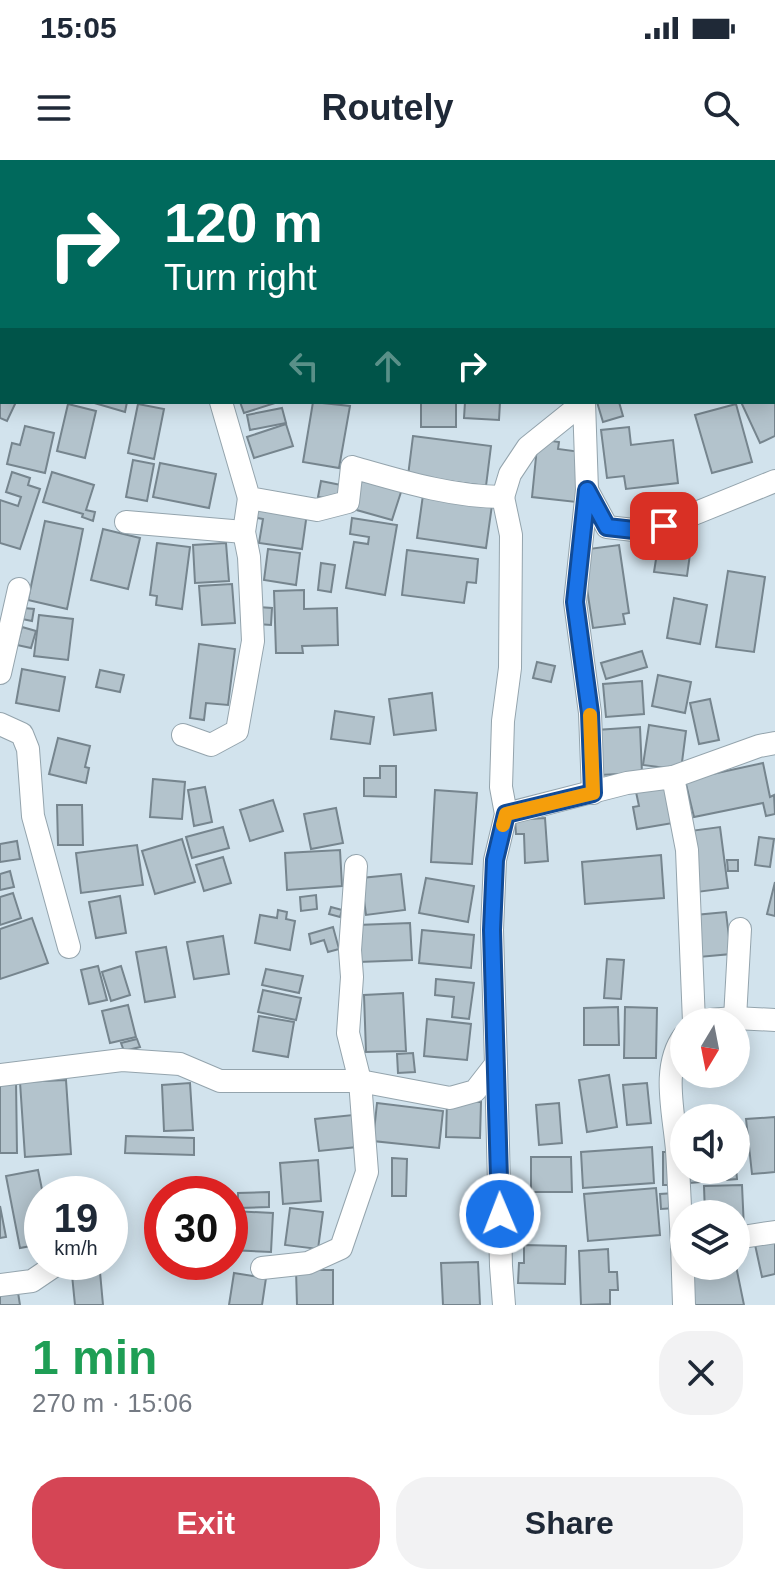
<!DOCTYPE html>
<html lang="en">
<head>
<meta charset="utf-8">
<style>
  :root { --surface:#fff; --page:#f2f2f3; --text:#1f2937; --muted:#747a83; --accent:#d54555 }
  body { margin:0; font-family:Arial,sans-serif; background:var(--page); color:var(--text); height:100vh; display:flex; flex-direction:column; font-size:30px; white-space:nowrap }
  * { box-sizing:border-box; margin:0 }
  p { font-size:26px; color:var(--muted) }
  .icon { flex:none; width:44px; height:44px; fill:none; stroke:currentColor; stroke-width:2; stroke-linecap:round; stroke-linejoin:round }
  .map { position:relative; height:1145px; overflow:hidden }
  .sheet { display:flex; flex-direction:column; background:var(--surface); flex:1 }
  .sheet>* { flex:none }
  .banner { position:absolute; left:0px; top:0px; width:776px; height:244px; box-shadow:0 4px 20px #0003; background:#00695c; color:#fff; overflow:hidden }
  .needle { width:52px; rotate:190deg }
  .controls { position:absolute; left:670px; top:848px; display:grid; gap:16px }
  .controls a { display:grid; place-items:center; width:80px; height:80px; border-radius:50%; background:var(--surface); box-shadow:0 4px 20px #0003; font-size:40px }
  .speed { position:absolute; left:24px; top:1016px; display:flex; gap:16px; font-size:40px; font-weight:700; text-align:center }
  .speed>* { display:grid; place-content:center; width:104px; height:104px; border-radius:50%; background:var(--surface); box-shadow:0 4px 20px #0003; line-height:1 }
  .speed small { font-size:20px; font-weight:400 }
  .speed .limit { border:12px solid #d22; background:#fff; color:#111 }
  .pin { position:absolute; display:grid; place-items:center; width:68px; height:68px; color:#fff; margin:-34px; border-radius:16px; box-shadow:0 4px 12px #0006 }
  .me { position:absolute; width:88px; margin:-44px; rotate:359deg; stroke-linejoin:round; filter:drop-shadow(0 0 6px #0008) }
  .turn { display:flex; align-items:center; gap:28px; height:168px; padding:0 32px; font-size:36px }
  .turn .icon { width:104px; height:104px; stroke-width:2.5 }
  .turn b { display:block; font-size:56px; line-height:68px }
  .lanes { display:flex; align-items:center; height:76px; padding:0 32px; background:#0003; justify-content:center; gap:40px; direction:ltr }
  .lanes .off { opacity:.35 }
  .round { display:grid; place-items:center; flex:none; width:84px; height:84px; border-radius:32px; background:var(--page) }
  .overview { display:flex; align-items:center; justify-content:space-between; height:136px; padding:0 32px }
  h1 { font-size:48px; font-weight:700; line-height:60px; color:#1e9e55 }
  .button { display:flex; gap:16px; margin-top:auto; padding:16px 32px }
  .button a { flex:1; height:92px; border-radius:32px; background:var(--accent); color:#fff; font-size:32px; font-weight:700; line-height:92px; text-align:center }
  .button a+a { background:var(--page); color:var(--text) }
  .status { display:flex; justify-content:space-between; align-items:center; height:56px; padding:0 40px; background:var(--surface); direction:ltr }
  .status svg { height:22px; fill:currentColor }
  header { display:flex; justify-content:space-between; align-items:center; height:104px; padding:0 32px; background:var(--surface); font-size:36px; font-weight:700 }
  .map>svg:first-child { display:block }
  .building { fill:#b3c3cc; stroke:#76858e; stroke-width:2 }
  .lines { fill:none; stroke-linecap:round; stroke-linejoin:round }
  .minor-casing { stroke:#94a4ad; stroke-width:24 }
  .minor { stroke:#fff; stroke-width:22 }
  .route-casing { stroke:#114b97; stroke-width:20 }
  .route { stroke:#1a73e8; stroke-width:14 }
  .slow { stroke:#f59e0b; stroke-width:14 }
</style>
</head>
<body>
<div class="status"><b>15:05</b><svg viewBox="0 0 49 12"><path d="M0 12V9h3v3zM5 12V6h3v6zM10 12V3h3v9zM15 12V0h3v12zM26 1h20v11H26zM47 4h2v5h-2z"/></svg></div>
<header><svg class="icon" aria-label="menu" viewBox="0 0 24 24"><path d="M4 6h16M4 12h16M4 18h16"/></svg>Routely<svg class="icon" aria-label="search" viewBox="0 0 24 24"><circle cx="10" cy="10" r="6"/><path d="M15 15l6 6"/></svg></header>
<div class="map">
<svg width="775" height="1145" viewBox="0 0 775 1145">
  <rect width="100%" height="100%" fill="#d2e3ed"/>
  <g class="building">
    <polygon points="66,0 115,0 127,2 65,2"/>
    <polygon points="346,0 388,0 345,2"/>
    <polygon points="613,0 658,0 659,2 613,2"/>
    <polygon points="775,224 775,276 760,283 741,242 774,242"/>
    <polygon points="0,234 2,242 16,242 7,261 0,258"/>
    <polygon points="91,242 127,242 125,252"/>
    <polygon points="240,242 278,242 244,253"/>
    <polygon points="313,242 350,246 339,308 303,302"/>
    <rect x="421" y="242" width="35" height="25"/>
    <polygon points="465,242 500,242 499,260 464,258"/>
    <polygon points="597,242 619,242 623,256 603,262"/>
    <polygon points="68,244 96,251 85,298 57,291"/>
    <polygon points="138,244 164,249 154,299 128,293"/>
    <polygon points="736,244 752,302 712,313 695,255"/>
    <polygon points="282,248 286,263 250,270 247,255"/>
    <polygon points="286,264 293,286 254,298 247,277"/>
    <polygon points="25,266 54,273 45,313 7,304 12,283 20,285"/>
    <polygon points="629,267 631,285 673,280 678,323 626,329 624,316 607,318 601,270"/>
    <polygon points="413,276 491,286 486,326 408,316"/>
    <polygon points="544,280 559,282 558,289 581,292 576,342 532,337 537,287"/>
    <polygon points="133,300 154,304 147,341 126,337"/>
    <polygon points="160,303 216,314 209,348 153,337"/>
    <polygon points="12,312 30,318 28,325 40,329 20,389 0,383 0,340 18,346 21,337 6,332"/>
    <polygon points="52,312 94,325 86,350 95,352 93,361 82,357 83,354 43,342"/>
    <polygon points="363,317 402,329 392,360 353,349"/>
    <polygon points="321,321 346,326 343,341 318,337"/>
    <polygon points="423,335 492,345 486,388 417,378"/>
    <polygon points="254,345 307,353 302,389 259,383 263,359 252,357"/>
    <polygon points="352,358 397,365 385,435 346,428 354,382 368,384 369,377 350,374"/>
    <polygon points="45,361 83,369 67,449 28,440"/>
    <polygon points="103,369 140,378 128,429 91,420"/>
    <polygon points="672,369 693,372 687,416 654,412 657,393 669,395"/>
    <polygon points="157,383 190,387 182,449 156,445 157,436 150,435"/>
    <polygon points="226,383 229,421 195,423 193,385"/>
    <polygon points="619,385 629,453 623,454 625,464 593,468 581,390"/>
    <polygon points="268,389 300,393 296,425 264,420"/>
    <polygon points="407,390 478,399 476,423 467,422 464,443 402,435"/>
    <polygon points="321,403 335,405 331,432 318,430"/>
    <polygon points="728,411 765,417 754,492 716,487"/>
    <polygon points="232,424 235,463 202,465 199,426"/>
    <polygon points="304,430 304,449 337,448 338,485 302,486 303,493 276,493 274,431"/>
    <polygon points="674,438 707,445 700,484 667,478"/>
    <polygon points="258,447 272,448 271,465 257,464"/>
    <polygon points="24,448 34,449 32,461 22,459"/>
    <polygon points="39,455 73,459 68,500 34,496"/>
    <polygon points="22,467 36,471 31,488 17,485"/>
    <polygon points="199,484 235,489 228,545 206,543 204,560 190,558"/>
    <polygon points="642,491 647,507 606,519 601,503"/>
    <polygon points="537,502 555,506 551,522 533,518"/>
    <polygon points="22,509 65,517 59,551 16,543"/>
    <polygon points="100,510 124,515 120,532 96,527"/>
    <polygon points="658,515 691,522 685,553 652,546"/>
    <polygon points="642,521 644,554 606,557 603,524"/>
    <polygon points="432,533 436,570 394,575 389,539"/>
    <polygon points="710,539 719,580 699,584 690,543"/>
    <polygon points="335,551 374,557 370,584 331,579"/>
    <polygon points="649,565 686,571 681,610 643,605"/>
    <polygon points="640,567 642,613 599,615 596,570"/>
    <polygon points="58,578 90,586 85,607 89,608 86,623 49,614"/>
    <polygon points="763,603 770,637 774,635 775,654 766,656 763,643 694,657 685,620"/>
    <polygon points="380,606 396,606 396,637 364,636 364,618 380,618"/>
    <polygon points="153,619 185,622 182,659 150,657"/>
    <polygon points="666,626 673,663 637,669 633,647 639,646 636,632"/>
    <polygon points="205,627 212,662 194,666 188,630"/>
    <polygon points="435,630 477,633 472,704 431,702"/>
    <polygon points="273,640 283,671 250,681 240,650"/>
    <polygon points="57,645 82,645 83,685 58,685"/>
    <polygon points="336,648 343,683 311,689 304,654"/>
    <polygon points="545,658 548,701 525,703 524,674 516,674 515,660"/>
    <polygon points="223,667 229,688 192,698 186,677"/>
    <polygon points="720,667 728,728 697,732 690,671"/>
    <polygon points="759,677 774,679 770,707 755,705"/>
    <polygon points="182,679 195,722 155,734 142,691"/>
    <polygon points="17,681 20,699 0,702 0,684"/>
    <polygon points="137,685 143,725 81,733 76,693"/>
    <polygon points="340,690 342,726 287,730 285,693"/>
    <polygon points="661,695 664,738 585,744 582,702"/>
    <polygon points="223,697 231,723 204,731 196,705"/>
    <polygon points="727,700 738,700 738,711 728,711"/>
    <polygon points="10,711 14,727 0,730 0,714"/>
    <polygon points="401,714 405,750 366,755 361,718"/>
    <polygon points="426,718 474,726 468,762 419,753"/>
    <polygon points="775,722 775,756 767,754"/>
    <polygon points="13,733 21,758 0,765 0,737"/>
    <polygon points="316,735 317,749 301,751 300,737"/>
    <polygon points="120,736 126,773 96,778 89,742"/>
    <polygon points="331,747 342,750 340,757 329,754"/>
    <polygon points="278,750 287,752 286,759 295,761 290,790 255,783 260,755 277,758"/>
    <polygon points="726,752 731,794 699,797 695,755"/>
    <polygon points="32,758 48,803 0,819 0,769"/>
    <polygon points="410,763 412,800 359,802 357,765"/>
    <polygon points="333,767 339,789 328,792 324,780 311,784 309,774"/>
    <polygon points="422,770 474,775 471,808 419,803"/>
    <polygon points="223,776 229,814 194,819 187,782"/>
    <polygon points="166,787 175,837 145,842 136,792"/>
    <polygon points="607,799 624,800 621,839 604,838"/>
    <polygon points="98,806 107,840 89,844 81,810"/>
    <polygon points="121,806 130,835 111,841 102,812"/>
    <polygon points="266,809 303,816 299,833 262,825"/>
    <polygon points="436,819 474,823 469,859 452,857 454,837 435,835"/>
    <polygon points="263,830 301,838 296,860 258,852"/>
    <polygon points="403,833 406,891 366,892 364,835"/>
    <polygon points="128,845 136,877 110,883 102,851"/>
    <polygon points="618,847 619,885 584,885 584,848"/>
    <polygon points="625,847 657,848 656,898 624,898"/>
    <polygon points="259,856 294,862 288,897 253,891"/>
    <polygon points="427,859 471,864 467,900 424,896"/>
    <polygon points="137,879 140,887 124,891 121,883"/>
    <polygon points="413,893 415,912 398,913 397,894"/>
    <polygon points="609,915 617,967 587,972 579,920"/>
    <polygon points="0,920 16,920 17,993 0,993"/>
    <polygon points="66,920 71,994 25,997 20,922"/>
    <polygon points="190,923 193,970 164,971 162,925"/>
    <polygon points="647,923 651,963 627,965 623,925"/>
    <polygon points="447,941 481,942 480,978 446,977"/>
    <polygon points="377,943 443,951 439,988 373,981"/>
    <polygon points="559,943 562,983 539,985 536,945"/>
    <polygon points="353,955 357,987 319,991 315,959"/>
    <polygon points="775,957 775,1012 752,1014 746,959"/>
    <polygon points="126,976 194,978 194,995 125,993"/>
    <polygon points="652,987 654,1023 583,1028 581,992"/>
    <rect x="663" y="992" width="9" height="33"/>
    <polygon points="531,997 571,997 572,1032 531,1032"/>
    <polygon points="392,998 407,999 406,1036 392,1036"/>
    <polygon points="318,1000 321,1041 283,1044 280,1003"/>
    <polygon points="736,1008 737,1019 690,1023 689,1010"/>
    <polygon points="38,1010 43,1034 42,1084 20,1088 6,1016"/>
    <polygon points="742,1025 744,1069 736,1069 736,1054 705,1054 704,1026"/>
    <polygon points="656,1028 660,1075 588,1081 584,1034"/>
    <polygon points="269,1032 269,1047 238,1048 238,1033"/>
    <polygon points="675,1033 676,1048 661,1049 660,1034"/>
    <polygon points="0,1046 6,1077 0,1078"/>
    <polygon points="290,1048 323,1052 318,1089 285,1085"/>
    <polygon points="232,1051 273,1053 271,1092 230,1090"/>
    <polygon points="775,1076 775,1114 762,1117 754,1080"/>
    <polygon points="524,1085 566,1086 565,1124 518,1123 519,1103 524,1103"/>
    <polygon points="608,1089 609,1112 617,1112 618,1130 610,1130 610,1144 581,1145 579,1091"/>
    <polygon points="478,1102 480,1145 443,1145 441,1103"/>
    <polygon points="703,1106 736,1106 744,1145 695,1145 687,1109"/>
    <polygon points="296,1110 333,1110 333,1145 297,1145"/>
    <polygon points="100,1112 103,1145 75,1145 72,1115"/>
    <polygon points="234,1113 266,1118 262,1145 229,1145"/>
    <polygon points="17,1126 20,1145 0,1145 0,1129"/>
  </g>
  <g class="lines">
    <defs>
      <g id="minor">
        <polyline points="25,2 26,0"/>
        <polyline points="581,2 584,0"/>
        <polyline points="0,42 2,39"/>
        <polyline points="774,125 775,127"/>
        <polyline points="0,157 2,158"/>
        <polyline points="0,193 2,191"/>
        <path d="M 221,242 L 249,338 L 317,350 L 348,342 L 352,307 C 401,321 452,337 503,337 L 510,314 L 528,287 L 584,242"/>
        <polyline points="584,242 587,330 575,442 590,553 593,633"/>
        <polyline points="587,330 607,367 634,370 664,366 775,321"/>
        <polyline points="126,362 244,372"/>
        <polyline points="0,513 19,429"/>
        <polyline points="0,564 22,574 28,589 33,656 69,787"/>
        <polyline points="183,575 211,585 237,571 253,481 249,397 244,372 249,338"/>
        <polyline points="673,617 759,586 775,583"/>
        <polyline points="506,654 627,623 673,617 687,690 694,862"/>
        <polyline points="735,858 740,769"/>
        <polyline points="695,861 735,858 775,860"/>
        <polyline points="496,904 501,1106 504,1145"/>
        <polyline points="0,915 122,900 180,904 220,921 360,921 450,938 475,931 496,904 492,770 495,700 506,654 501,627 503,561 510,508 511,375 503,337"/>
        <polyline points="736,1078 775,1072"/>
        <path d="M 682,1083 C 680,1052 679,1021 677,990 C 674,953 661,907 684,876"/>
        <polyline points="262,1108 308,1103 341,1088 367,1012 360,921 348,873 352,817 350,790 356,706"/>
        <polyline points="0,1125 32,1121 60,1102"/>
        <polyline points="684,1145 682,1083 684,1083"/>
      </g>
    </defs>
    <use href="#minor" class="minor-casing"/>
    <use href="#minor" class="minor"/>
  </g>
  <g class="lines">
    <defs>
      <polyline id="route" points="500,1054 492,770 495,700 506,654 593,633 590,553 575,442 587,330 607,367 634,370 664,366"/>
    </defs>
    <use href="#route" class="route-casing"/>
    <use href="#route" class="route"/>
    <polyline class="slow" points="503,665 506,654 593,633 590,555"/>
  </g>
</svg>
<div class="controls">
<a><svg class="needle" viewBox="-14 -14 28 28"><path d="M0-13l5 13h-10z" fill="#e53935"/><path d="M0 13l5-13h-10z" fill="#747a83"/></svg></a>
<a><svg class="icon" aria-label="sound" viewBox="0 0 24 24"><path d="M4 9h4l5-4v14l-5-4H4zM17 9q2 3 0 6"/></svg></a>
<a><svg class="icon" aria-label="layers" viewBox="0 0 24 24"><path d="M12 4l9 5-9 5-9-5zM3 14l9 5 9-5"/></svg></a>
</div>
<div class="speed"><div>19<small>km/h</small></div><div class="limit">30</div></div>
<div class="pin" style="left:664px;top:366px;background:#d93025"><svg class="icon" aria-label="arrive" viewBox="0 0 24 24"><path d="M6 21V4h12l-3 4 3 4H6"/></svg></div>
<svg class="me" style="left:500px;top:1054px" viewBox="-20 -20 40 40"><circle r="17" fill="#1a73e8" stroke="#fff" stroke-width="3"/><path d="M0-11L8 9 0 5-8 9z" fill="#fff"/></svg>
<div class="banner">
<div class="turn"><svg class="icon" aria-label="right" viewBox="0 0 24 24"><path d="M7 20v-9h11M14 6l5 5-5 5"/></svg><div><b>120 m</b>Turn right</div></div>
<div class="lanes"><svg class="icon off" aria-label="left" viewBox="0 0 24 24"><path d="M17 20v-9H6M10 6l-5 5 5 5"/></svg><svg class="icon off" aria-label="ahead" viewBox="0 0 24 24"><path d="M12 20V5M6 11l6-6 6 6"/></svg><svg class="icon" aria-label="right" viewBox="0 0 24 24"><path d="M7 20v-9h11M14 6l5 5-5 5"/></svg></div>
</div>
</div>
<section class="sheet">
<div class="overview"><div><h1>1 min</h1><p>270 m · 15:06</p></div><a class="round"><svg class="icon" aria-label="close" viewBox="0 0 24 24"><path d="M6 6l12 12M18 6L6 18"/></svg></a></div>
<div class="button"><a>Exit</a><a>Share</a></div>
</section>
</body>
</html>
